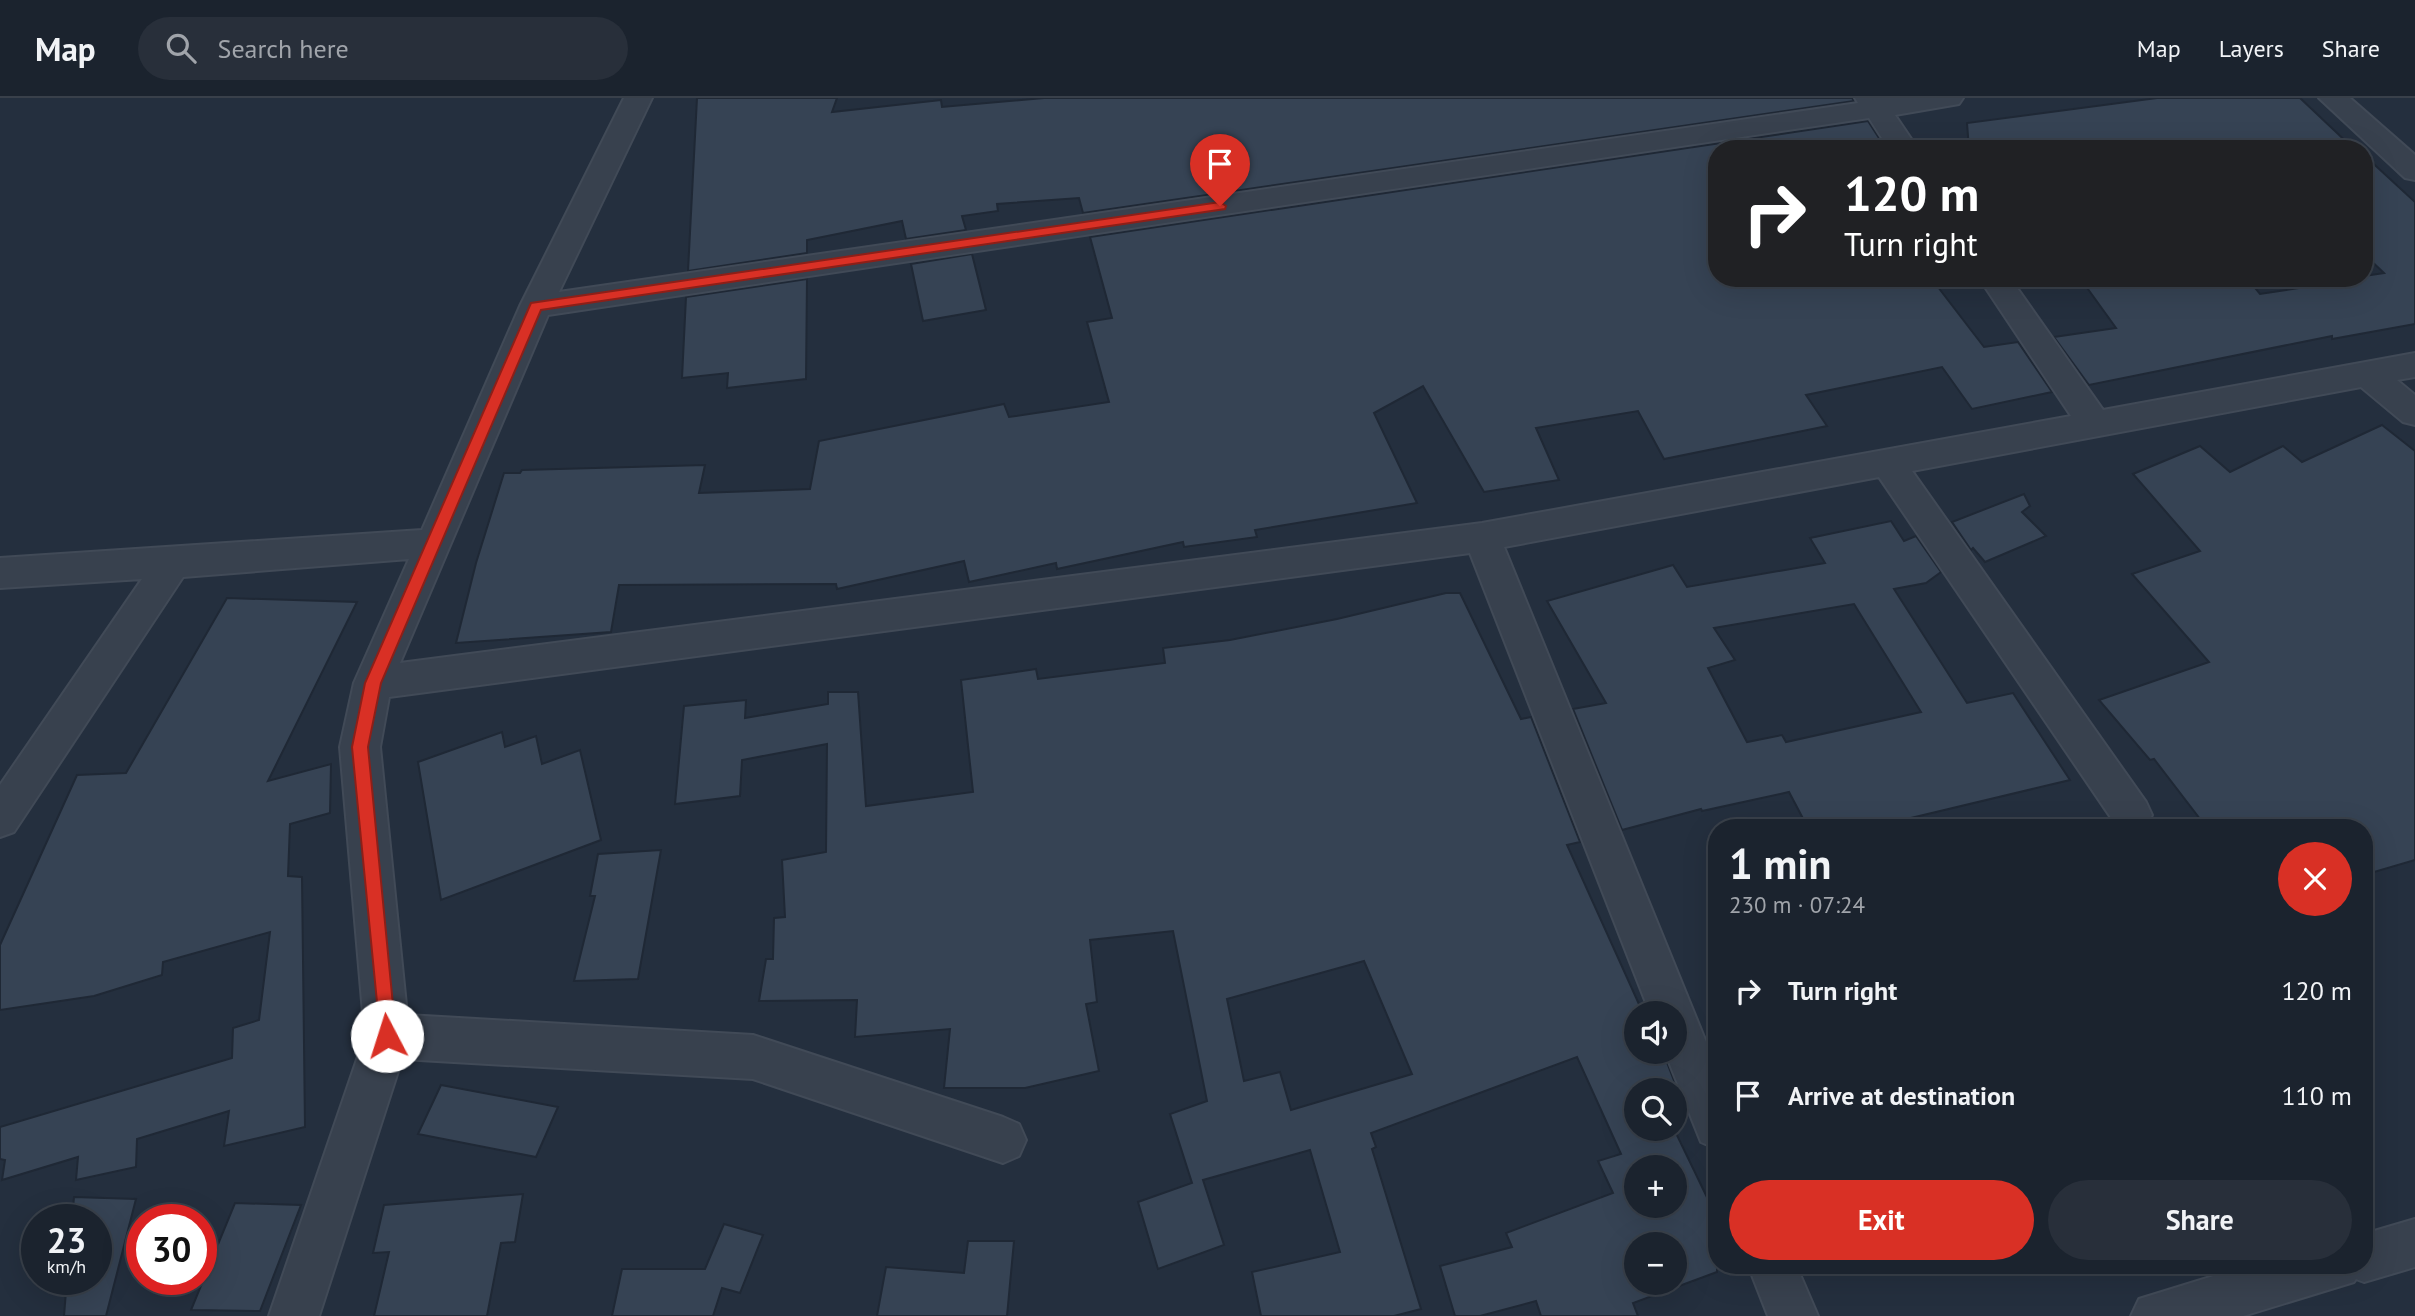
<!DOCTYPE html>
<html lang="en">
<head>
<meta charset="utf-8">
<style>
  :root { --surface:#1b232e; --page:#282f3a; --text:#f1f3f6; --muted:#a0a4aa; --line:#39404a; --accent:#d93025 }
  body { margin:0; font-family:"PT Sans",sans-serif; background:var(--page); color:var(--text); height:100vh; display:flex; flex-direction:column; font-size:26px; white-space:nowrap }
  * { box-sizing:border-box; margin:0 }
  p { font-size:23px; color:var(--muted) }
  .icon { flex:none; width:38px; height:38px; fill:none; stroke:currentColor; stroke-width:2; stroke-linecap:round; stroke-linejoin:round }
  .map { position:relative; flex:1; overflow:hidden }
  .drawer { position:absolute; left:1708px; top:721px; width:665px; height:455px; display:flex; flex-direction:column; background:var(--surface); border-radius:28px; box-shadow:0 7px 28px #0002,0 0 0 2px var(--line) }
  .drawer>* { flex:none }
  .hud { position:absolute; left:1708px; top:42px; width:665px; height:147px; border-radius:28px; box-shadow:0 7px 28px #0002,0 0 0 2px var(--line); background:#202124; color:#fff; overflow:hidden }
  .buttons { position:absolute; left:1624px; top:903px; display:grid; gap:14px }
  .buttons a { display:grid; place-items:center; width:63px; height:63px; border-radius:50%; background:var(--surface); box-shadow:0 7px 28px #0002,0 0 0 2px var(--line); font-size:35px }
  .speed { position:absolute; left:21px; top:1106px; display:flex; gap:14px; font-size:35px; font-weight:700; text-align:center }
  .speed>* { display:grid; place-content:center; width:91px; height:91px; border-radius:50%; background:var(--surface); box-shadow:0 7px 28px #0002,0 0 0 2px var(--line); line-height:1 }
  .speed small { font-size:18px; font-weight:400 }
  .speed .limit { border:10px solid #d22; background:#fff; color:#111 }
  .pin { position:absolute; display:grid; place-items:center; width:60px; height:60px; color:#fff; margin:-72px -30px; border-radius:50% 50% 50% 0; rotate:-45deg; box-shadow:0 0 7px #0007 }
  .pin .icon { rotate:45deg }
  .me { position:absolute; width:77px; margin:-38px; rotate:355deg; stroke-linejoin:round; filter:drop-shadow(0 0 5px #0008) }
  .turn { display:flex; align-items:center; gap:24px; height:147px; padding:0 21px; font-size:32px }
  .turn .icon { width:91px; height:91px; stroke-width:2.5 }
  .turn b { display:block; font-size:49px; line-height:60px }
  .round { display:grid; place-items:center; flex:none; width:74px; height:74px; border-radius:37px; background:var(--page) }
  .headline { display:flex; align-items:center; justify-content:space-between; height:119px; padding:0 21px }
  h1 { font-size:42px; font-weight:700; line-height:52px }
  .cta { display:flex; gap:14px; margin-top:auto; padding:14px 21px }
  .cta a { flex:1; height:80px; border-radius:42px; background:var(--accent); color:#fff; font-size:28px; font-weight:700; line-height:80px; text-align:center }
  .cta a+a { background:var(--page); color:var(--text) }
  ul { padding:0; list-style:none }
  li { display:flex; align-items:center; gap:21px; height:105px; padding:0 21px }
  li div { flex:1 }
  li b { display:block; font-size:26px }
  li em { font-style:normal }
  header { display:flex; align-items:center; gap:42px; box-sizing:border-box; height:98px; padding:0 35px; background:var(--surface); border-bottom:2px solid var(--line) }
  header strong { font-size:33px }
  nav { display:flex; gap:38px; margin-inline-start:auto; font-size:24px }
  .search { width:490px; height:63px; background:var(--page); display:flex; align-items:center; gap:18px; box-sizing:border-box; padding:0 24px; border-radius:38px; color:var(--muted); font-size:26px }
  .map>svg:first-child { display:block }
  .building { fill:#364354; stroke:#1f2835; stroke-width:2; fill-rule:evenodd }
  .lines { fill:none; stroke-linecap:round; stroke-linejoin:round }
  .street-casing { stroke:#414a57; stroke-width:4 }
  .street { fill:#38414e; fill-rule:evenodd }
  .route { fill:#d93025; stroke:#8d1f18; stroke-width:2 }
</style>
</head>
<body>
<header>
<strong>Map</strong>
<div class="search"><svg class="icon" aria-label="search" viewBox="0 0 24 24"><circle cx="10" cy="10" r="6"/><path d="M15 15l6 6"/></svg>Search here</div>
<nav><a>Map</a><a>Layers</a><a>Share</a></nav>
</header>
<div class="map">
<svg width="2415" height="1218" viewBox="0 0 2415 1218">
  <rect width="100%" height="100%" fill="#242f3e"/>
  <g class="building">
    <polygon points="697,0 837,0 832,14 941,2 942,9 1044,0 1852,0 1854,3 1083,115 1079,100 997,106 998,113 962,118 966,132 906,141 902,123 807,142 807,155 688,173"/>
    <polygon points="2157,0 2300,0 2354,51 1969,51 1967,25"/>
    <polygon points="1868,23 1886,51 1717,51 1717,180 1931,180 1984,249 2018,244 2052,294 1972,311 1942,269 1806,297 1827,328 1664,361 1638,313 1536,330 1559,382 1484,394 1423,288 1374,315 1417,405 1255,432 1257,439 1184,449 1183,444 1057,471 1056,465 969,484 964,463 837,491 836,486 619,487 611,534 456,545 476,465 504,375 520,375 522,372 705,367 699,395 810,391 819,343 1004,306 1009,319 1109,304 1087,224 1112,220 1090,139"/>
    <polygon points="2364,57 2415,104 2415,226 2332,241 2332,238 2089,287 2054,239 2116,230 2080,180 2247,180 2260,196 2364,180 2364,178 2384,175 2364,156"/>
    <polygon points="972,156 986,212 923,223 911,166"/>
    <polygon points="807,181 806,281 727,290 728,275 682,280 686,199"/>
    <polygon points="2382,327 2415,353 2415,762 2364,777 2364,730 2207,730 2154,661 2150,662 2099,602 2209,564 2132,476 2200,453 2133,376 2200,348 2230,374 2283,348 2302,364"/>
    <polygon points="2024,396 2030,408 2022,414 2046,438 1985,464 1973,450 1971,452 1952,424"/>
    <path d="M 1891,423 L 1904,443 L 1916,438 L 1941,474 L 1926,485 L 1894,491 L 1967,605 L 2013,595 L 2070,682 L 1869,730 L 1808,730 L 1789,694 L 1702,713 L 1701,711 L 1622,732 L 1573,611 L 1606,605 L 1547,503 L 1673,467 L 1687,489 L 1825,465 L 1810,440 ZM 1854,506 L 1921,614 L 1786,644 L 1782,637 L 1747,644 L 1708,570 L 1735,562 L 1714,530 Z"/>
    <path d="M 1446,495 L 1460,495 L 1521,621 L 1531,619 L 1580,744 L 1567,747 L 1643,915 L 1636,915 L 1636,954 L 1663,954 L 1686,1014 L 1675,1018 L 1675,992 L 1636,992 L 1636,1031 L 1674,1031 L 1717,1120 L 1717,1174 L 1633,1205 L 1638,1218 L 1541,1218 L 1536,1203 L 1480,1218 L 1455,1218 L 1440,1168 L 1512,1149 L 1506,1135 L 1613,1095 L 1598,1063 L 1621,1056 L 1577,959 L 1371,1035 L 1376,1049 L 1372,1051 L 1421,1211 L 1394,1218 L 1261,1218 L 1252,1174 L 1340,1154 L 1310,1052 L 1203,1082 L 1224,1147 L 1158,1171 L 1138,1104 L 1192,1085 L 1170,1016 L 1207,1003 L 1173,833 L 1090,842 L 1097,904 L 1086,906 L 1099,973 L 1025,990 L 944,990 L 950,931 L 855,939 L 857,902 L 759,903 L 766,861 L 773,861 L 774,820 L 785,819 L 782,762 L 826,754 L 827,646 L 742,662 L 740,698 L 675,706 L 684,608 L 746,602 L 745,620 L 828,606 L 828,594 L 858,594 L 866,708 L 973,694 L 961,582 L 1036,571 L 1038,581 L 1165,565 L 1163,550 L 1230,542 L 1337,521 ZM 1364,863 L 1412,976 L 1291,1012 L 1280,974 L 1244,983 L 1227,901 ZM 1636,1069 L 1675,1069 L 1675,1108 L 1636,1108 ZM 1636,1146 L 1675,1146 L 1675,1185 L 1636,1185 Z"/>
    <polygon points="227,500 357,504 268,683 331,666 330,715 290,726 288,778 302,779 305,1029 224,1048 229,1013 137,1041 136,1069 76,1082 78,1059 2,1082 5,1062 0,1061 0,1029 232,960 233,930 259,922 270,834 163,864 162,877 94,898 0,912 0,847 77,677 126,675"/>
    <polygon points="502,634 505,649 536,638 542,666 580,652 601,742 441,802 418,664"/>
    <polygon points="661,752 638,881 574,883 595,798 590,798 598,756"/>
    <polygon points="441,987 558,1009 536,1059 418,1036"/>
    <polygon points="523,1096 515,1144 501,1145 487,1218 374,1218 389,1154 373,1155 384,1107"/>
    <polygon points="74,1099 136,1101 106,1218 64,1218 67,1181 96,1181 96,1122 72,1122"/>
    <polygon points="235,1105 301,1107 260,1213 191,1212"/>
    <polygon points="724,1126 763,1137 740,1195 722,1190 713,1218 612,1218 622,1171 705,1171"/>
    <polygon points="968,1143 1014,1143 1007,1218 877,1218 886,1169 964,1175"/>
  </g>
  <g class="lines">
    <defs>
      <g id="street">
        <polygon points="624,0 652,0 559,194 1858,5 1855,0 1963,0 1959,6 1895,17 1918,51 1889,51 1869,20 548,217 400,565 1482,425 2071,318 1979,180 2010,180 2103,312 2415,255 2415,279 2397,282 2415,297 2415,327 2403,324 2361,289 1912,373 2146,704 2152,717 2146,730 2118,730 1879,379 1504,449 1717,971 1717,1051 1701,1044 1665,954 1675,954 1675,915 1650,915 1470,455 389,599 380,649 407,917 753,937 1003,1019 1019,1026 1026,1042 1019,1058 1003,1065 753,981 402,961 319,1218 269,1218 365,938 340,649 354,585 409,461 183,479 14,734 0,739 0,687 142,481 0,490 0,460 422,432 520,208"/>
        <polygon points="2319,0 2350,0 2415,57 2415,82 2405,80"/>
        <polygon points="2415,1121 2415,1169 2364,1184 2356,1181 2354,1184 2243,1218 2131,1218 2139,1201 2249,1167 2364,1167 2364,1136"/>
        <polygon points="1748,1167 1796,1167 1818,1218 1768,1218"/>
      </g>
    </defs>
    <use href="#street" class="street-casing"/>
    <use href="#street" class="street"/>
  </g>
  <polygon class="route" points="1220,104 1226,108 1225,111 541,212 381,585 368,649 396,938 394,945 387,947 381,945 352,649 365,585 531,205"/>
</svg>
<div class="buttons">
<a><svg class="icon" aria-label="sound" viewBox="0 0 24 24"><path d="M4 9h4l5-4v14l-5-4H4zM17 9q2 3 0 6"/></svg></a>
<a><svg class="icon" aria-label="search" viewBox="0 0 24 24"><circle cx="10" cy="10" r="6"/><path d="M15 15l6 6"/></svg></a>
<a>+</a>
<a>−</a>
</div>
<div class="speed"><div>23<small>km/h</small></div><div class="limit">30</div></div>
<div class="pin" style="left:1220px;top:108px;background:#d93025"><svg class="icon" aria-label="arrive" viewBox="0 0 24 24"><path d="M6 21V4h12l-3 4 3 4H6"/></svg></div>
<svg class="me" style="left:387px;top:938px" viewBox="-20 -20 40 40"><circle r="19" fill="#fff"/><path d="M0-13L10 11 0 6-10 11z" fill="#d93025"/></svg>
<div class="hud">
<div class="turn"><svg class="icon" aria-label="right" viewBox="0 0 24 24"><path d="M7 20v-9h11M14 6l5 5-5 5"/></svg><div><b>120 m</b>Turn right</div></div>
</div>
<section class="drawer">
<div class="headline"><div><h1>1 min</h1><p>230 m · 07:24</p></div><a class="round" style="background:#d93025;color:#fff"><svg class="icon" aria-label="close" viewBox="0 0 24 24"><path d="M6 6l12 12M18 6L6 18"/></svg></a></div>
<ul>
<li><svg class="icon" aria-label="right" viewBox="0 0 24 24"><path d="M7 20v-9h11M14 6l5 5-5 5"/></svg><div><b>Turn right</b></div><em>120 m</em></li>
<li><svg class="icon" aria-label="arrive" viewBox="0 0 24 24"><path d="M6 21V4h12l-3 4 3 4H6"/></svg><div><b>Arrive at destination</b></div><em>110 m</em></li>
</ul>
<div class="cta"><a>Exit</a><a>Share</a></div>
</section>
</div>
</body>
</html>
